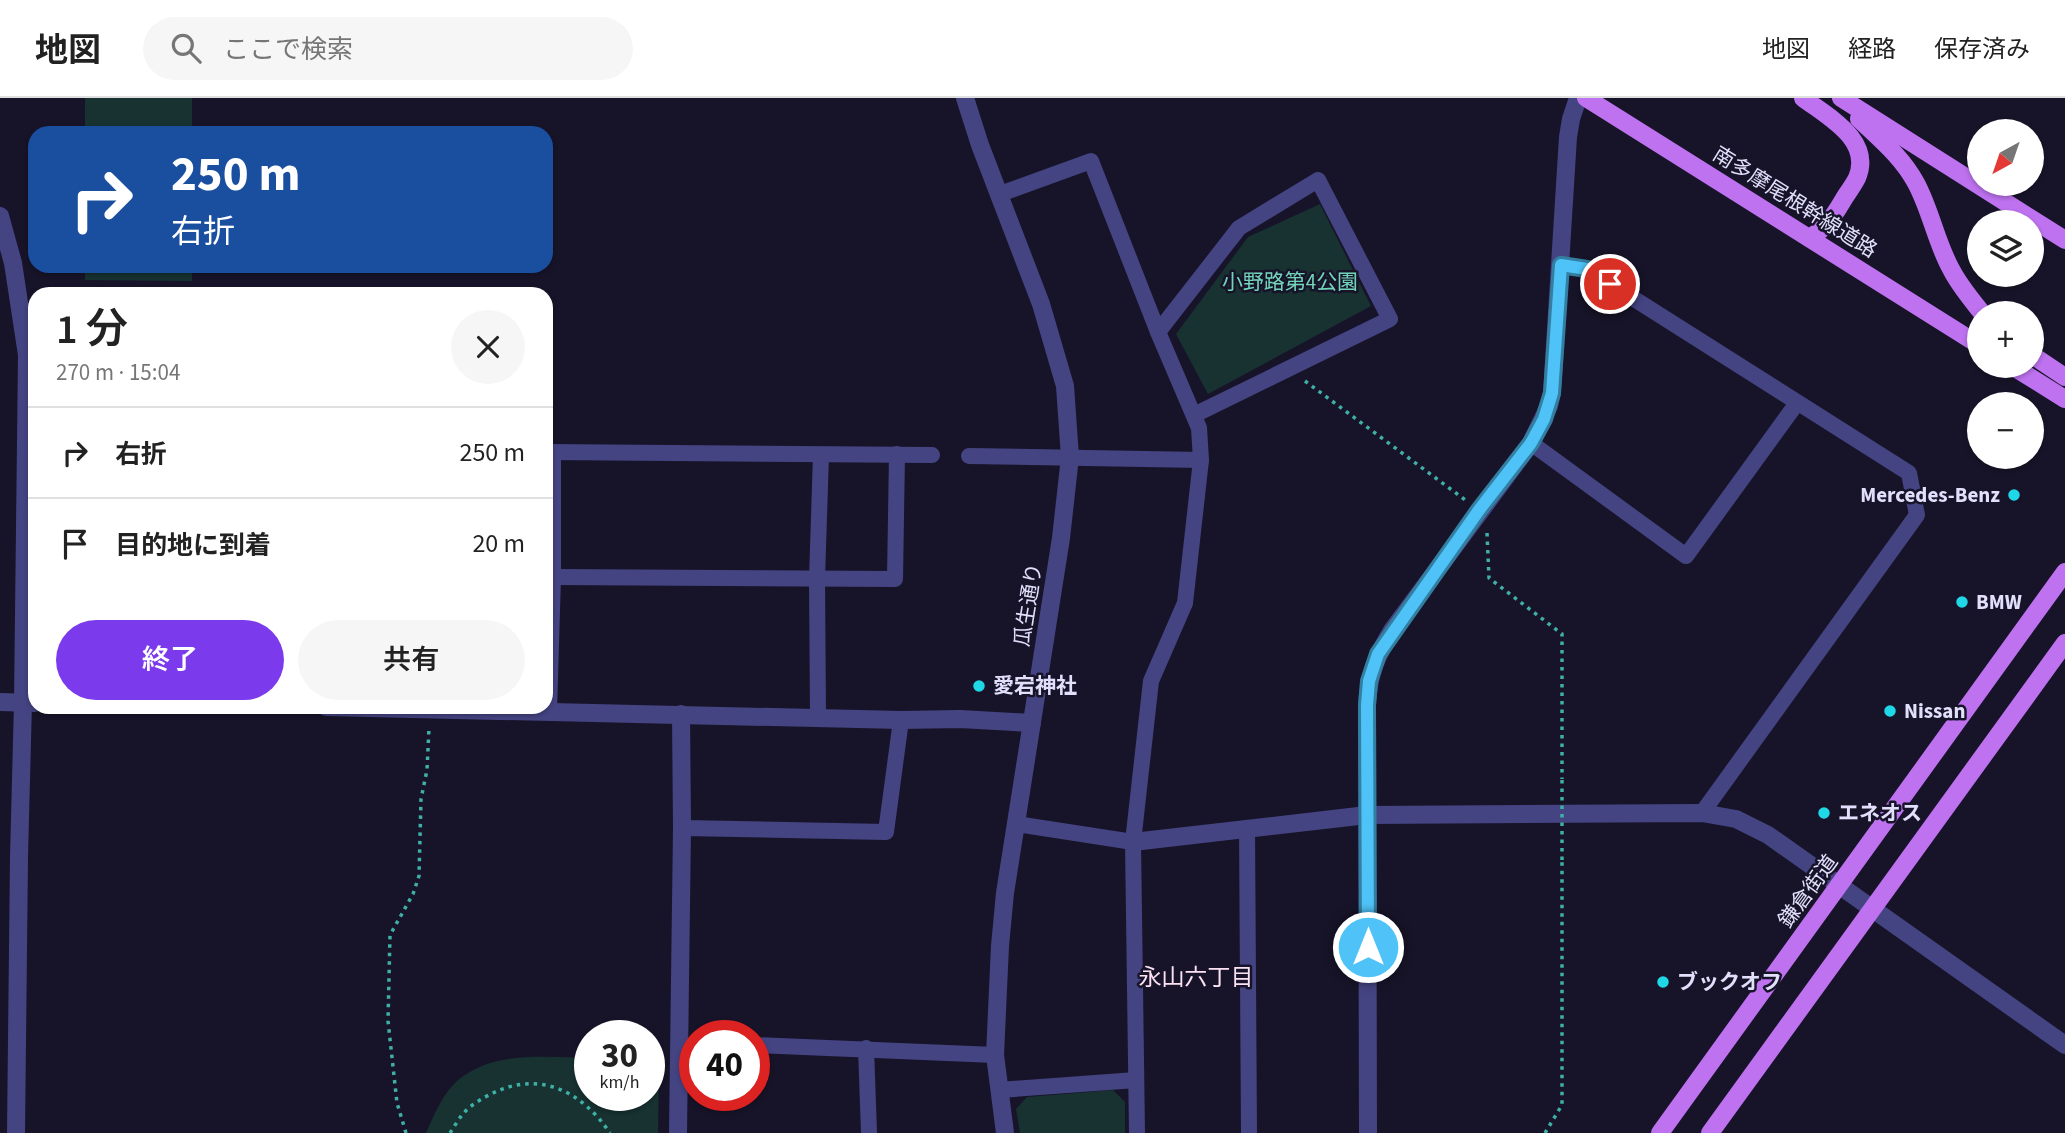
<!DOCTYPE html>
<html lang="ja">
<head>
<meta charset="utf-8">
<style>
  :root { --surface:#fff; --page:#f6f6f6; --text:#222; --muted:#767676; --line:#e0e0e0; --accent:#7c3aed }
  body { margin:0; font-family:"Source Sans 3","Noto Sans JP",sans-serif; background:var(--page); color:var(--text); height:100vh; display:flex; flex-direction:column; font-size:26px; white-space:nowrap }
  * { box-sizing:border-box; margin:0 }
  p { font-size:23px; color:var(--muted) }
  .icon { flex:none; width:38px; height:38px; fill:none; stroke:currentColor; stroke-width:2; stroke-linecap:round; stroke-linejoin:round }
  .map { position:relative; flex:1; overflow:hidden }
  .drawer { position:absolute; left:28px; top:189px; width:525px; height:427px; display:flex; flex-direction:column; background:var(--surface); border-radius:21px; box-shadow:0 2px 5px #0004 }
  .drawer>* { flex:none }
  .banner { position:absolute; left:28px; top:28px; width:525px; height:147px; border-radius:21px; box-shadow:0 2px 5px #0004; background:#1a4fa0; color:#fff; overflow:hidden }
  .needle { width:46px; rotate:220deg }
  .fabs { position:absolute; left:1967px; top:21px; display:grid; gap:14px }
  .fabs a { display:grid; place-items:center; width:77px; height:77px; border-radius:50%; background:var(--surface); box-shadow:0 2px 5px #0004; font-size:35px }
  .speed { position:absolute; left:574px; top:922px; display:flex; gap:14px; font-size:35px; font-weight:700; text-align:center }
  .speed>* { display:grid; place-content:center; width:91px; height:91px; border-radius:50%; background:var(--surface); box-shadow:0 2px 5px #0004; line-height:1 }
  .speed small { font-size:18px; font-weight:400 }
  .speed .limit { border:10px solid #d22; background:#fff; color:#111 }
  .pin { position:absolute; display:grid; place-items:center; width:60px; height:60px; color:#fff; margin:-30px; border:4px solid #fff; border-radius:50%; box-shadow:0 2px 7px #0007 }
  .me { position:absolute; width:77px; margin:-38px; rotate:0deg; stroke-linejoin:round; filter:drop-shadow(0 0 5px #0008) }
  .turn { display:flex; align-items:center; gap:24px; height:147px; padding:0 28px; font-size:32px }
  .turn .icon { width:91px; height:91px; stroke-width:2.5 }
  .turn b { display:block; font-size:49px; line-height:60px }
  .round { display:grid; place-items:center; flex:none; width:74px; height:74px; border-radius:37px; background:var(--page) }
  .overview { display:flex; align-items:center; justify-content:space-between; height:119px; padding:0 28px }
  h1 { font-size:42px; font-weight:600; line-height:52px }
  .action { display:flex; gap:14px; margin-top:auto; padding:14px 28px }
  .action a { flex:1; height:80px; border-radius:42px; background:var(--accent); color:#fff; font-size:28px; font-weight:600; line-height:80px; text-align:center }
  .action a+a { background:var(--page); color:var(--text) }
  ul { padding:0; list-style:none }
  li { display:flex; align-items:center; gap:21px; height:91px; padding:0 28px; border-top:2px solid var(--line) }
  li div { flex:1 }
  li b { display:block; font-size:26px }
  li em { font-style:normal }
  header { display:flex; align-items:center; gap:42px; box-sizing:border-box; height:98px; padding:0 35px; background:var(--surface); border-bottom:2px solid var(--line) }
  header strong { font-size:33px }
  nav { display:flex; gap:38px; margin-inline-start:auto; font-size:24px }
  .search { width:490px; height:63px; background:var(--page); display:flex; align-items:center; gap:18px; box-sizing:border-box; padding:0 24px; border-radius:38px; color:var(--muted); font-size:26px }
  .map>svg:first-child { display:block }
  .green { fill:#173231 }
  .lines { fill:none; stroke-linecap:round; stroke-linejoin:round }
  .path { stroke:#3fb0a7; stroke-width:3.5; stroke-dasharray:3.5 5; stroke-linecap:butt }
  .minor { stroke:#454483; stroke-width:16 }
  .tertiary { stroke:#454483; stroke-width:18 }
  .primary { stroke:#be72f0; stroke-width:18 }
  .path-bridge { stroke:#3fb0a7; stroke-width:3.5; stroke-dasharray:3.5 5; stroke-linecap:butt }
  .route-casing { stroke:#337fa1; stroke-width:18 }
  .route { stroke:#4fc3f7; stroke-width:12 }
  .poi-dot { fill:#20d7e7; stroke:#171429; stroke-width:2.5 }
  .labels { text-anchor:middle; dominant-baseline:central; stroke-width:5; stroke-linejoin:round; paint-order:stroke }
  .street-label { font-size:21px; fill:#e2dffc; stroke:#171429 }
  .park-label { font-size:21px; fill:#72d5ba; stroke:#171429 }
  .poi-label { font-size:21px; font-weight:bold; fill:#e2dffc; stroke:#171429; text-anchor:start }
  .neighbourhood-label { font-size:23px; fill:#fce1f3; stroke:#171429 }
</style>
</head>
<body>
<header>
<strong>地図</strong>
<div class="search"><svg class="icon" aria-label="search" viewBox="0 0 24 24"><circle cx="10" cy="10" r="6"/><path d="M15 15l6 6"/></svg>ここで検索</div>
<nav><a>地図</a><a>経路</a><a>保存済み</a></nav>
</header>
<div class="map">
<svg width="2065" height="1035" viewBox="0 0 2065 1035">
  <rect width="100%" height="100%" fill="#171429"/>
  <g class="green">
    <rect x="85" y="0" width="107" height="35"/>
    <polygon points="1320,106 1371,208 1208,296 1176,236 1248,139"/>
    <polygon points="85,168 192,168 192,183 85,182"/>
    <path d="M 649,954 L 659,965 L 658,1035 L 426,1035 C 434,1017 442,997 457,983 C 493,952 546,959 590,960 L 590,998 L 649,998 Z"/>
    <polygon points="1113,992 1125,1004 1125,1035 1020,1035 1016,1011 1027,999"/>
  </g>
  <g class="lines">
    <g class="path">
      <polyline points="1305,283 1468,404"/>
      <polyline points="1487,435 1489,480 1562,536 1562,681"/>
      <polyline points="406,1035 397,1005 388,923 390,837 413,796 419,778 421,701 427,672 429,630"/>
      <path d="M 450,1035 C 454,1029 458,1022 462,1017 C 470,1007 483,1000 493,995 C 541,972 582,994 610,1035"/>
      <polyline points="1545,1035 1562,1007 1562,762"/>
    </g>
    <g class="minor">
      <polyline points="1000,96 1091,63 1158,234 1199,330 1201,362 1185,505 1151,583 1133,744 1137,1035"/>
      <polyline points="1561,167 1587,171 1909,375 1917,417 1702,715"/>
      <polyline points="1158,234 1239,130 1318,82 1390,221 1194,317"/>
      <polyline points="1531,345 1686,458 1797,305"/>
      <polyline points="546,354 932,357"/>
      <polyline points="969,358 1201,362"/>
      <polyline points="553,479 895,481 897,356"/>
      <polyline points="549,613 553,479 553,354"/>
      <polyline points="818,618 817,481 821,357"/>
      <polyline points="1016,726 1133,744"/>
      <polyline points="682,730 886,734 901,622"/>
      <polyline points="1247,730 1249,1035"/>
      <polyline points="754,947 995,957"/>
      <polyline points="866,950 869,1035"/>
      <polyline points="999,992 1136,982"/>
    </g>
    <g class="tertiary">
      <polyline points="965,0 980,47 1041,206 1065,288 1070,359 1061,440 1005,795 1000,848 995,957 1005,1035"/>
      <polyline points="0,118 13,165 27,257 23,604 19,759 16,1035"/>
      <polyline points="0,604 35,605"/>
      <polyline points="326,609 901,622 960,621 1032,625"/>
      <polyline points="1133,744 1367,717 1702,715 1736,721 1768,737 2065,947"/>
      <polyline points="678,1035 682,730 681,616"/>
      <path d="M 1368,1035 L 1367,607 C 1369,574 1376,559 1393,531 L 1531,345 L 1549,308 L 1552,295 L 1568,39 L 1571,21 L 1578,0"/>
    </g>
    <g class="primary">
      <polyline points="1586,0 1979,247"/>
      <path d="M 1803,0 C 1828,19 1873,42 1857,80 C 1854,86 1849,93 1845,99 C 1834,117 1828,129 1809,140"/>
      <polyline points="1841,0 2065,142"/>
      <path d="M 1859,21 C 1880,41 1902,59 1916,85 C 1931,113 1936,144 1951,171 C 1959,187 1971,201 1982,215"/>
      <polyline points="2032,257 2065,279"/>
      <polyline points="2012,268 2065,301"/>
      <polyline points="1660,1035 2065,474"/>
      <polyline points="1710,1035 2065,545"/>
    </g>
    <polyline class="path-bridge" points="1562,762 1562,681"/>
  </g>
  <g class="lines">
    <defs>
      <polyline id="route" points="1368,849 1367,607 1369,583 1378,556 1479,412 1531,345 1544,321 1552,295 1561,167 1587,171 1610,186"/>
    </defs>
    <use href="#route" class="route-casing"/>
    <use href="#route" class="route"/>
  </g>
  <g class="poi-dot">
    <circle cx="2014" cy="397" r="7"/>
    <circle cx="1962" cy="504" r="7"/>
    <circle cx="979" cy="588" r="7"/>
    <circle cx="1890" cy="613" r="7"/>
    <circle cx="1824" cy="715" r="7"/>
    <circle cx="1663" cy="884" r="7"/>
  </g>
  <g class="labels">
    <g class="street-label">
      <text transform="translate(1795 104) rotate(32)">南多摩尾根幹線道路</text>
      <text transform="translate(1028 507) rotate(-81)">瓜生通り</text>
      <text transform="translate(1808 793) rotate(-54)">鎌倉街道</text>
    </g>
    <g class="park-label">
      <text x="1290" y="184">小野路第4公園</text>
    </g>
    <g class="poi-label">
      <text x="2000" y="397" text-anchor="end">Mercedes-Benz</text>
      <text x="1976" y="504">BMW</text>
      <text x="993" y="588">愛宕神社</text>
      <text x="1904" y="613">Nissan</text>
      <text x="1838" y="715">エネオス</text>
      <text x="1677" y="884">ブックオフ</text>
    </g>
    <g class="neighbourhood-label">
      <text x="1196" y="879">永山六丁目</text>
    </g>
  </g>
</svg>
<div class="fabs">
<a><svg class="needle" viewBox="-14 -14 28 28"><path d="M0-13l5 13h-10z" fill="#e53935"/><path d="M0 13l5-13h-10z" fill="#767676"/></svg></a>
<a><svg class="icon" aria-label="layers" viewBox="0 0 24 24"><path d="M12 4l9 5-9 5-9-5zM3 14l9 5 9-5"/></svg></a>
<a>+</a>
<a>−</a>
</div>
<div class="speed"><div>30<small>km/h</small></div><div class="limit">40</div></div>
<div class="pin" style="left:1610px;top:186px;background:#d93025"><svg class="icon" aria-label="arrive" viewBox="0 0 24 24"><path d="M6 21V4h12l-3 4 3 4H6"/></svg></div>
<svg class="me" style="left:1368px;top:849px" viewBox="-20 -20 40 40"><circle r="17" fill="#4fc3f7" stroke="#fff" stroke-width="3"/><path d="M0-11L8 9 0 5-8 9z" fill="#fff"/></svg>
<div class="banner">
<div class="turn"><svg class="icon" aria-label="right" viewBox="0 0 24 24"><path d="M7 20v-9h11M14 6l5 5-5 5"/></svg><div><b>250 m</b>右折</div></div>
</div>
<section class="drawer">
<div class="overview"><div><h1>1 分</h1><p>270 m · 15:04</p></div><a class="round"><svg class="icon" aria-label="close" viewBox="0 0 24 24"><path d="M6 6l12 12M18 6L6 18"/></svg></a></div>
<ul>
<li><svg class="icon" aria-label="right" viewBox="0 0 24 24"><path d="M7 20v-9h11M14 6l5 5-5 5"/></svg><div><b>右折</b></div><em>250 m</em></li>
<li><svg class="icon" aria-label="arrive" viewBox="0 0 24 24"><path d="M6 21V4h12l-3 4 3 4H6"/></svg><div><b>目的地に到着</b></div><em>20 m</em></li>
</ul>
<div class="action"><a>終了</a><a>共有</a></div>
</section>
</div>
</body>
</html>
